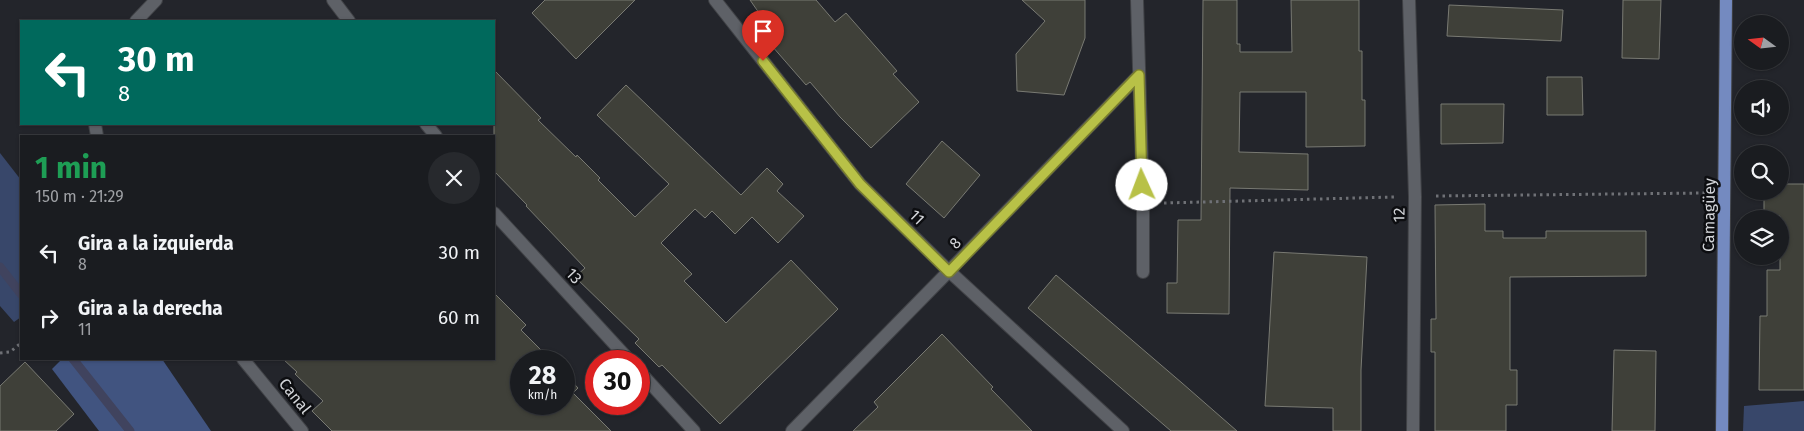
<!DOCTYPE html>
<html lang="es">
<head>
<meta charset="utf-8">
<style>
  :root { --surface:#1a1c20; --page:#27292d; --text:#f1f3f6; --muted:#9fa1a5; --line:#383a3e }
  body { margin:0; font-family:"Fira Sans",sans-serif; background:var(--page); color:var(--text); height:100vh; display:flex; flex-direction:column; font-size:19px; white-space:nowrap }
  * { box-sizing:border-box; margin:0 }
  p { font-size:16px; color:var(--muted) }
  .icon { flex:none; width:28px; height:28px; fill:none; stroke:currentColor; stroke-width:2; stroke-linecap:round; stroke-linejoin:round }
  .map { position:relative; flex:1; overflow:hidden }
  .drawer { position:absolute; left:20px; top:135px; width:475px; height:225px; display:flex; flex-direction:column; background:var(--surface); border-radius:0px; box-shadow:0 1px 4px #0004,0 0 0 1px var(--line) }
  .drawer>* { flex:none }
  .banner { position:absolute; left:20px; top:20px; width:475px; height:105px; border-radius:0px; box-shadow:0 1px 4px #0004,0 0 0 1px var(--line); background:#00695c; color:#fff; overflow:hidden }
  .needle { width:32px; rotate:285deg }
  .controls { position:absolute; left:1734px; top:15px; display:grid; gap:10px }
  .controls a { display:grid; place-items:center; width:55px; height:55px; border-radius:50%; background:var(--surface); box-shadow:0 1px 4px #0004,0 0 0 1px var(--line); font-size:25px }
  .speed { position:absolute; left:510px; top:350px; display:flex; gap:10px; font-size:25px; font-weight:700; text-align:center }
  .speed>* { display:grid; place-content:center; width:65px; height:65px; border-radius:50%; background:var(--surface); box-shadow:0 1px 4px #0004,0 0 0 1px var(--line); line-height:1 }
  .speed small { font-size:12px; font-weight:400 }
  .speed .limit { border:8px solid #d22; background:#fff; color:#111 }
  .pin { position:absolute; display:grid; place-items:center; width:42px; height:42px; color:#fff; margin:-51px -21px; border-radius:50% 50% 50% 0; rotate:-45deg; box-shadow:0 0 5px #0007 }
  .pin .icon { rotate:45deg }
  .me { position:absolute; width:55px; margin:-28px; rotate:358deg; stroke-linejoin:round; filter:drop-shadow(0 0 4px #0008) }
  .turn { display:flex; align-items:center; gap:18px; height:105px; padding:0 15px; font-size:22px }
  .turn .icon { width:65px; height:65px; stroke-width:2.5 }
  .turn b { display:block; font-size:35px; line-height:42px }
  .round { display:grid; place-items:center; flex:none; width:52px; height:52px; border-radius:26px; background:var(--page) }
  .overview { display:flex; align-items:center; justify-content:space-between; height:85px; padding:0 15px }
  h1 { font-size:30px; font-weight:700; line-height:38px; color:#1e9e55 }
  ul { padding:0; list-style:none }
  li { display:flex; align-items:center; gap:15px; height:65px; padding:0 15px }
  li div { flex:1 }
  li b { display:block; font-size:19px }
  li em { font-style:normal }
  .map>svg:first-child { display:block }
  .green { fill:#38476a }
  .forest { fill:#415480 }
  .lines { fill:none; stroke-linecap:round; stroke-linejoin:round }
  .stream { stroke:#40435e; stroke-width:9 }
  .building { fill:#3f4039; stroke:#797a73 }
  .minor-casing { stroke:#404246; stroke-width:14 }
  .major-casing { stroke:#404246; stroke-width:14 }
  .path { stroke:#6f7176; stroke-width:3; stroke-dasharray:2.5 4; stroke-linecap:butt }
  .minor { stroke:#5e6167; stroke-width:12 }
  .major { stroke:#748ac0; stroke-width:12 }
  .route-casing { stroke:#787d2e; stroke-width:12 }
  .route { stroke:#b8c147; stroke-width:9 }
  .labels { text-anchor:middle; dominant-baseline:central; stroke-width:5; stroke-linejoin:round; paint-order:stroke }
  .street-label { font-size:16px; fill:#d3d5d9; stroke:#0d0e11 }
</style>
</head>
<body>
<div class="map">
<svg width="1804" height="431" viewBox="0 0 1804 431">
  <rect width="100%" height="100%" fill="#23252b"/>
  <g class="green">
    <polygon points="0,153 21,180 21,317 14,322 0,306"/>
    <polygon points="1804,401 1804,431 1743,431 1744,406"/>
  </g>
  <polygon class="forest" points="62,359 162,359 211,431 99,431 52,369"/>
  <g class="lines">
    <g class="stream">
      <polyline points="0,267 21,294"/>
      <polyline points="73,359 130,431"/>
    </g>
  </g>
  <g class="building">
    <polygon points="545,0 635,0 576,59 532,13"/>
    <polygon points="750,0 816,0 835,22 846,13 897,71 893,74 919,102 871,148 840,117 810,82 806,85 758,30 766,23"/>
    <polygon points="1022,0 1085,0 1085,38 1064,95 1017,91 1016,54 1045,21"/>
    <polygon points="1203,0 1237,0 1237,44 1240,44 1240,52 1292,52 1291,0 1359,0 1359,51 1362,51 1362,100 1365,100 1365,146 1306,147 1306,92 1240,92 1239,152 1308,154 1308,190 1230,188 1229,314 1167,313 1167,283 1177,283 1178,220 1201,220"/>
    <polygon points="1623,0 1661,0 1659,59 1622,58"/>
    <polygon points="1449,5 1563,10 1561,41 1447,36"/>
    <polygon points="494,70 541,118 538,120 576,157 577,155 600,178 598,180 635,217 669,184 597,115 626,85 741,195 767,168 783,184 777,191 804,216 778,243 752,217 735,234 712,211 705,218 695,209 661,243 692,274 684,281 726,323 791,260 838,309 720,424 662,365 659,367 635,343 639,339 575,277 585,268 526,206 527,205 494,171"/>
    <polygon points="1547,77 1582,77 1583,115 1547,115"/>
    <polygon points="1441,104 1504,104 1503,143 1441,144"/>
    <polygon points="942,141 980,175 944,218 906,184"/>
    <polygon points="1780,184 1804,184 1804,390 1759,390 1760,316 1767,316 1767,270 1780,270 1780,216 1764,216 1764,191 1780,191"/>
    <polygon points="1485,204 1485,231 1503,231 1503,238 1546,238 1546,231 1646,231 1646,276 1510,277 1510,370 1517,370 1517,405 1506,405 1506,431 1435,431 1435,352 1431,352 1431,319 1436,319 1435,205"/>
    <polygon points="1274,252 1367,257 1361,370 1361,431 1333,431 1333,408 1265,406"/>
    <polygon points="1056,275 1182,383 1237,431 1171,431 1028,308"/>
    <polygon points="494,293 526,325 521,330 552,361 521,361 521,404 564,404 564,373 578,388 573,393 611,431 332,431 312,411 323,401 295,374 297,372 283,359 494,359"/>
    <polygon points="942,334 993,387 991,389 1032,431 853,431 878,407 874,402"/>
    <polygon points="1614,350 1656,351 1655,431 1612,431"/>
    <polygon points="25,362 74,414 56,431 0,431 0,386"/>
  </g>
  <g class="lines">
    <defs>
      <g id="minor">
        <polyline points="333,0 349,21"/>
        <polyline points="715,0 860,184 949,271 1123,431"/>
        <polyline points="1137,0 1143,203 1143,272"/>
        <polyline points="1409,0 1415,197 1413,431"/>
        <polyline points="136,21 156,0"/>
        <polyline points="95,124 97,136"/>
        <polyline points="426,124 436,136"/>
        <polyline points="494,213 630,361"/>
        <polyline points="243,359 302,431"/>
        <polyline points="639,371 694,431"/>
        <polyline points="792,431 949,271 1139,75"/>
      </g>
      <polyline id="major" points="1722,431 1726,0"/>
    </defs>
    <use href="#minor" class="minor-casing"/>
    <use href="#major" class="major-casing"/>
    <g class="path">
      <polyline points="1436,196 1705,193"/>
      <polyline points="1164,203 1395,197"/>
      <polyline points="0,353 10,352 21,343"/>
    </g>
    <use href="#minor" class="minor"/>
    <use href="#major" class="major"/>
  </g>
  <g class="lines">
    <defs>
      <polyline id="route" points="763,61 860,184 949,272 1139,75 1142,185"/>
    </defs>
    <use href="#route" class="route-casing"/>
    <use href="#route" class="route"/>
  </g>
  <g class="labels">
    <g class="street-label">
      <text transform="translate(1399 215) rotate(-89)">12</text>
      <text transform="translate(1709 215) rotate(-89)">Camagüey</text>
      <text transform="translate(917 217) rotate(44)">11</text>
      <text transform="translate(955 243) rotate(-46)">8</text>
      <text transform="translate(574 276) rotate(47)">13</text>
      <text transform="translate(295 396) rotate(51)">Canal</text>
    </g>
  </g>
</svg>
<div class="controls">
<a><svg class="needle" viewBox="-14 -14 28 28"><path d="M0-13l5 13h-10z" fill="#e53935"/><path d="M0 13l5-13h-10z" fill="#9fa1a5"/></svg></a>
<a><svg class="icon" aria-label="sound" viewBox="0 0 24 24"><path d="M4 9h4l5-4v14l-5-4H4zM17 9q2 3 0 6"/></svg></a>
<a><svg class="icon" aria-label="search" viewBox="0 0 24 24"><circle cx="10" cy="10" r="6"/><path d="M15 15l6 6"/></svg></a>
<a><svg class="icon" aria-label="layers" viewBox="0 0 24 24"><path d="M12 4l9 5-9 5-9-5zM3 14l9 5 9-5"/></svg></a>
</div>
<div class="speed"><div>28<small>km/h</small></div><div class="limit">30</div></div>
<div class="pin" style="left:763px;top:61px;background:#d93025"><svg class="icon" aria-label="arrive" viewBox="0 0 24 24"><path d="M6 21V4h12l-3 4 3 4H6"/></svg></div>
<svg class="me" style="left:1142px;top:185px" viewBox="-20 -20 40 40"><circle r="19" fill="#fff"/><path d="M0-13L10 11 0 6-10 11z" fill="#b8c147"/></svg>
<div class="banner">
<div class="turn"><svg class="icon" aria-label="left" viewBox="0 0 24 24"><path d="M17 20v-9H6M10 6l-5 5 5 5"/></svg><div><b>30 m</b>8</div></div>
</div>
<section class="drawer">
<div class="overview"><div><h1>1 min</h1><p>150 m · 21:29</p></div><a class="round"><svg class="icon" aria-label="close" viewBox="0 0 24 24"><path d="M6 6l12 12M18 6L6 18"/></svg></a></div>
<ul>
<li><svg class="icon" aria-label="left" viewBox="0 0 24 24"><path d="M17 20v-9H6M10 6l-5 5 5 5"/></svg><div><b>Gira a la izquierda</b><p>8</p></div><em>30 m</em></li>
<li><svg class="icon" aria-label="right" viewBox="0 0 24 24"><path d="M7 20v-9h11M14 6l5 5-5 5"/></svg><div><b>Gira a la derecha</b><p>11</p></div><em>60 m</em></li>
</ul>
</section>
</div>
</body>
</html>
